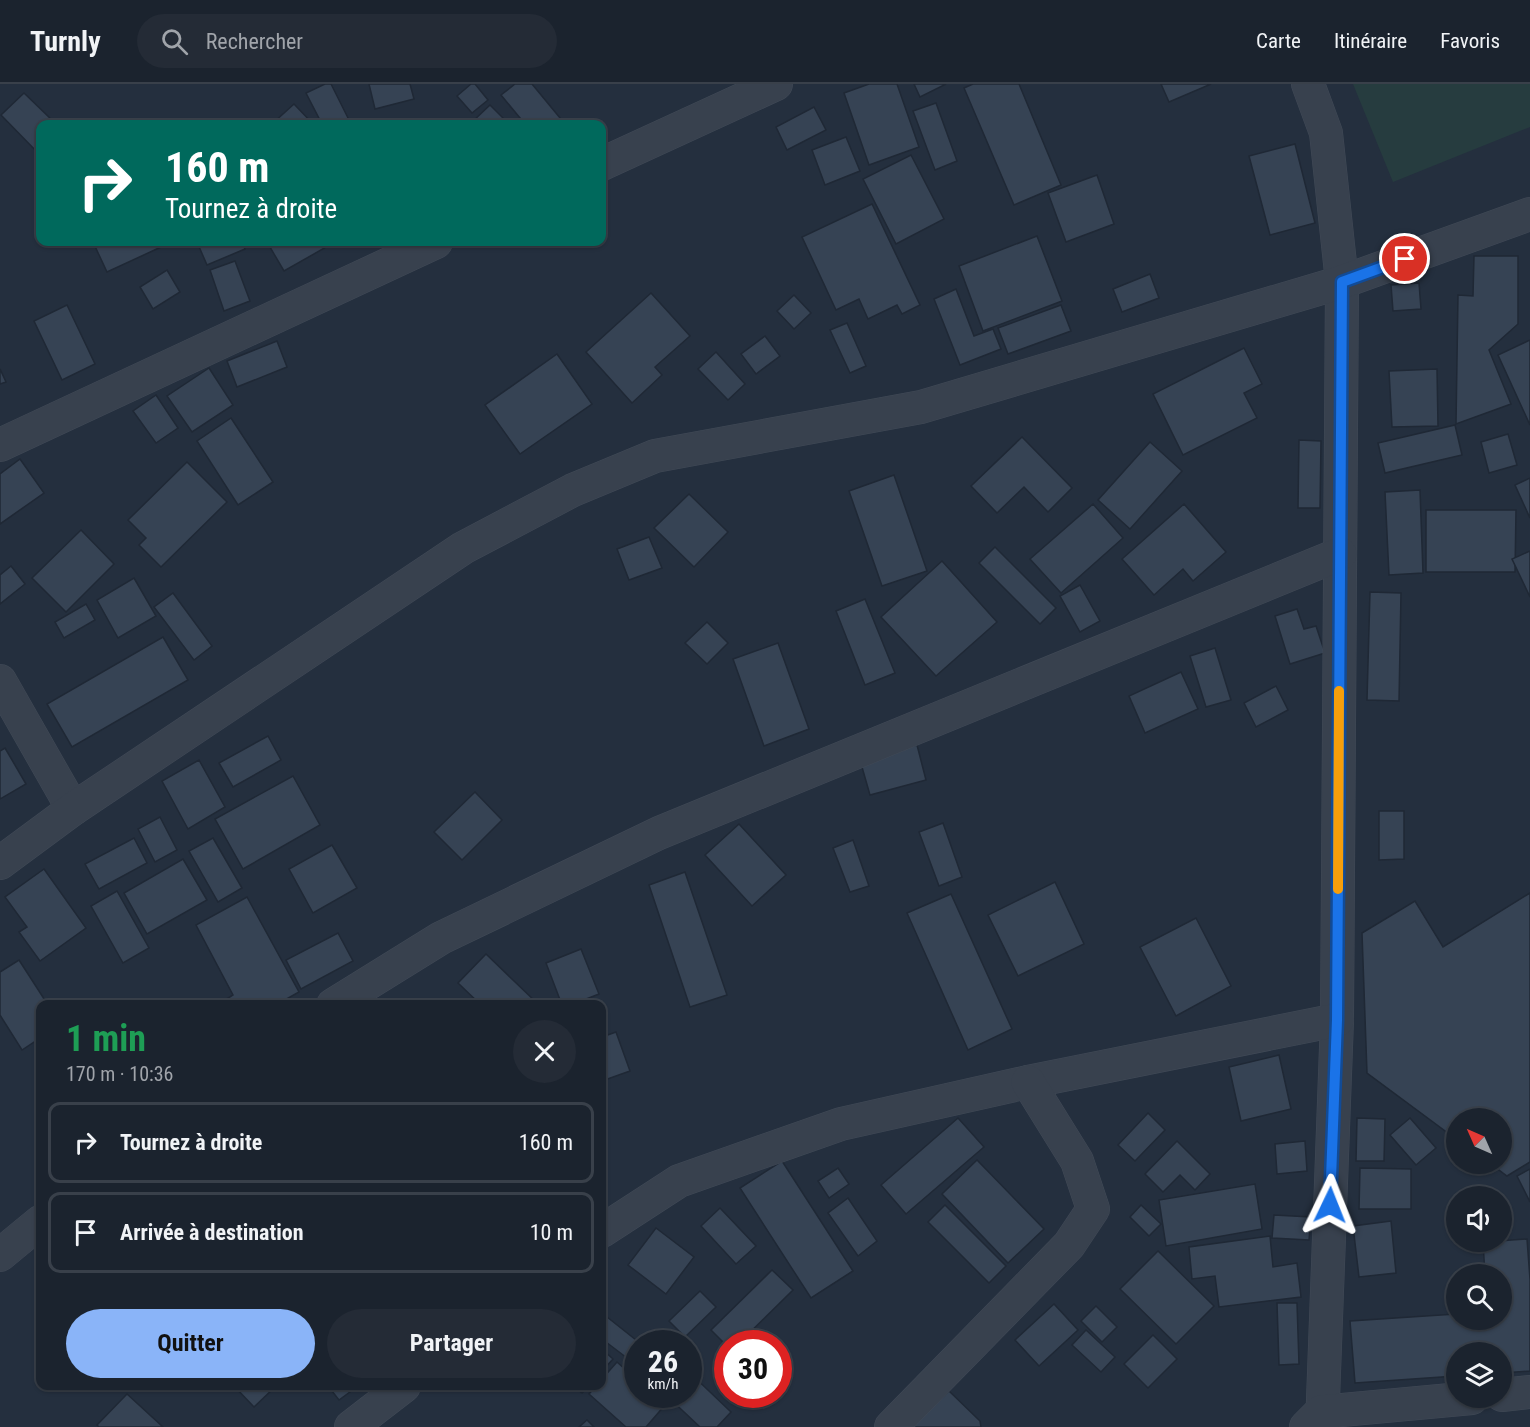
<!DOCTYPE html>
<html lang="fr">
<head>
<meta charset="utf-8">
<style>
  :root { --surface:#1b232e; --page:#242b36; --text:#f1f3f6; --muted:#a0a4aa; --line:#39404a; --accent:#8ab4f8 }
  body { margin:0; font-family:"Roboto Condensed",sans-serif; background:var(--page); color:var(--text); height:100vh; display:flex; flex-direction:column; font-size:22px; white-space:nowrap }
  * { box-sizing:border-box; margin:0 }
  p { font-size:20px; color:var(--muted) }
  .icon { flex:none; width:33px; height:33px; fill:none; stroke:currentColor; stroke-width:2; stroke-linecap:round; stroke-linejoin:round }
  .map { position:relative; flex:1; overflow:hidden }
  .details { position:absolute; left:36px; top:916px; width:570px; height:390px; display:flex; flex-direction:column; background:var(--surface); border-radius:12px; box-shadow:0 2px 4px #0004,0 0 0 2px var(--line) }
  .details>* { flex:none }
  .top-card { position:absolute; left:36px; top:36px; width:570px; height:126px; border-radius:12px; box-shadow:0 2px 4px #0004,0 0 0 2px var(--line); background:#00695c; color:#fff; overflow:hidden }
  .needle { width:39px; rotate:315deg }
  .buttons { position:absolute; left:1446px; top:1024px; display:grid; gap:12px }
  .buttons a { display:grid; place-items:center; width:66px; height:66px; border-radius:50%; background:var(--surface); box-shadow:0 2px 4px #0004,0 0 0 2px var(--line); font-size:30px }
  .speed { position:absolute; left:624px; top:1246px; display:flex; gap:12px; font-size:30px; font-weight:700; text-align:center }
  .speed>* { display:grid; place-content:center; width:78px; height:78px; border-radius:50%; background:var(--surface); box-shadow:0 2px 4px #0004,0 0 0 2px var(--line); line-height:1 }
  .speed small { font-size:15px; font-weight:400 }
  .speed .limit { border:9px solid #d22; background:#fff; color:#111 }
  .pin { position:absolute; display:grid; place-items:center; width:51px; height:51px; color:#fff; margin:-26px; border:3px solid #fff; border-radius:50%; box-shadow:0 2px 6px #0007 }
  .me { position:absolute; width:66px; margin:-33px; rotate:2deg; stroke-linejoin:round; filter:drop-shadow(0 0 4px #0008) }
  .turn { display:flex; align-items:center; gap:21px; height:126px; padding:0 30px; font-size:27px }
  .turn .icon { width:78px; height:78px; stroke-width:2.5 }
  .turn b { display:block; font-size:42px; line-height:51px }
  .round { display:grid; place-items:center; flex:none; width:63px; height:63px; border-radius:32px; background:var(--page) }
  .overview { display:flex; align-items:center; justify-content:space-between; height:102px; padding:0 30px }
  h1 { font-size:36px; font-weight:700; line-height:45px; color:#1e9e55 }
  .primary-button { display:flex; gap:12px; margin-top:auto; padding:12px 30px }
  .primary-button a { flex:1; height:69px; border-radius:36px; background:var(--accent); color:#111; font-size:24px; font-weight:700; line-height:69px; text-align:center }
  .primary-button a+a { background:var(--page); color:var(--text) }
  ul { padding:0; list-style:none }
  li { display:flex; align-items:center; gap:18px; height:81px; margin:0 12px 9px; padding:0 18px; border:3px solid var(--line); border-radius:12px }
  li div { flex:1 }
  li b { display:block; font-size:22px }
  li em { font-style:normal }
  header { display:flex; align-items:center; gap:36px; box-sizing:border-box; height:84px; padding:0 30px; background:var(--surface); border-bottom:2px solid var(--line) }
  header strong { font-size:28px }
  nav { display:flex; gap:33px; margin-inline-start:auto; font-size:21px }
  .search { width:420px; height:54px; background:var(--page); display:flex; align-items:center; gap:15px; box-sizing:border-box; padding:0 21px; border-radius:33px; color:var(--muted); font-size:22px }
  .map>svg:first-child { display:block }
  .green { fill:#263c3f }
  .building { fill:#364354; stroke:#1f2835; stroke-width:1.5 }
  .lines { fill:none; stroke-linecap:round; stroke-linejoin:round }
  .minor-casing { stroke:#414a57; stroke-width:34 }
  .minor { stroke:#38414e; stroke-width:33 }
  .route-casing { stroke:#114b97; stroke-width:15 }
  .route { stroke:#1a73e8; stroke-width:10 }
  .slow { stroke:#f59e0b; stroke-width:10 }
</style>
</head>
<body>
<header>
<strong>Turnly</strong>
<div class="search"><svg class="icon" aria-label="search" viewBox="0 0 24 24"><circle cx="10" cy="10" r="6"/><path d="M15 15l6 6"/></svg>Rechercher</div>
<nav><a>Carte</a><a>Itinéraire</a><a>Favoris</a></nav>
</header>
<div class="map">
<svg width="1530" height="1343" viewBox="0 0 1530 1343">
  <rect width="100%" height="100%" fill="#242f3e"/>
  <polygon class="green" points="1353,0 1530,0 1530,43 1393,98"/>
  <g class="building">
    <polygon points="325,0 331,0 351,40 322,40 306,9"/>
    <polygon points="369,0 410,0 414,15 375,25"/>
    <polygon points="471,0 475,0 488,16 472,29 457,12"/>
    <polygon points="515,0 532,0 565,40 525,40 501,11"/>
    <polygon points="869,0 897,0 919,63 869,81 844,9"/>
    <polygon points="914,0 946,0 920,13"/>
    <polygon points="973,0 1019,0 1061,101 1014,121 964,4"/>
    <polygon points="1161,0 1211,0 1169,18"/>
    <polygon points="24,9 56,40 40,40 40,71 1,31"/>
    <polygon points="936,19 957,77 935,86 913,27"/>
    <polygon points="294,20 313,40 272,40"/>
    <polygon points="490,21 509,40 470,40"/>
    <polygon points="814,23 826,46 787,66 776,43"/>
    <polygon points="846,53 860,87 825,101 812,66"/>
    <polygon points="1295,60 1315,139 1270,151 1249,72"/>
    <polygon points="911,71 944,135 896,160 863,95"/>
    <polygon points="1097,91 1114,140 1066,158 1048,109"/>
    <polygon points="872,120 920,221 902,230 897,221 868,235 859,215 836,226 802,153"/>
    <polygon points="1037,152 1062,217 983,247 959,182"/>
    <polygon points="93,158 159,158 161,163 107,188"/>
    <polygon points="197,158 242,158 245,165 207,181"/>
    <polygon points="267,158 335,158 284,187"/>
    <polygon points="1474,172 1518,172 1518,240 1489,266 1511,320 1456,340 1458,211 1473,212"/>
    <polygon points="235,177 250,217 224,227 210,186"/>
    <polygon points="167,186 180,208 153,225 140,203"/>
    <polygon points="1150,190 1159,214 1122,228 1113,205"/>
    <polygon points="1419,199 1421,225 1393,227 1391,201"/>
    <polygon points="956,205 974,252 993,245 1001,265 960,281 934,215"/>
    <polygon points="651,209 690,252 655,283 662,291 632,319 586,268"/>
    <polygon points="794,211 811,229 794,245 777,227"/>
    <polygon points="67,221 95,280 62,296 34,237"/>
    <polygon points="1061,221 1071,247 1008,270 998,244"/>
    <polygon points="847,239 866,282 850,289 830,246"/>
    <polygon points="765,252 780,272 756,290 741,270"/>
    <polygon points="1530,256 1530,341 1498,271"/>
    <polygon points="277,257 287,283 237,303 227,277"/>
    <polygon points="1244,264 1262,300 1244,309 1257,334 1183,371 1153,310"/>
    <polygon points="716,268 745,300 728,316 698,285"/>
    <polygon points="557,270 592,320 520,370 485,321"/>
    <polygon points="209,284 233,321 192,348 167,312"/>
    <polygon points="0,285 6,298 0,300"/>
    <polygon points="1437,285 1438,342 1392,343 1389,287"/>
    <polygon points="156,311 178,344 156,359 133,327"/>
    <polygon points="231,334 273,398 238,421 197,357"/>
    <polygon points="1455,341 1462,371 1385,389 1378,359"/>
    <polygon points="1508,350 1517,381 1489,389 1481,358"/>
    <polygon points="1022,353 1072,404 1048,428 1024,403 997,429 971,402"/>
    <polygon points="1299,356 1321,357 1320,424 1298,424"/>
    <polygon points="1150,358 1182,387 1130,445 1098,416"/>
    <polygon points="20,375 44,409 0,440 0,390"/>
    <polygon points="187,378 227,418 161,483 139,461 146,454 128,436"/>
    <polygon points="894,391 927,487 882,502 849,407"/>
    <polygon points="1530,394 1530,434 1515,401"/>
    <polygon points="1420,406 1423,489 1389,491 1385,408"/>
    <polygon points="689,410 728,448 694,483 654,444"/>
    <polygon points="1093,420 1123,454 1061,509 1030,475"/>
    <polygon points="1184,420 1226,468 1193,497 1183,485 1154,511 1122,475"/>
    <polygon points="1426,426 1516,426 1515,488 1426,488"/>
    <polygon points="81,446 114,480 66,528 32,494"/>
    <polygon points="649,453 662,484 629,496 617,465"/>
    <polygon points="995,463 1056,524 1040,540 979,479"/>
    <polygon points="1530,467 1530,513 1512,475"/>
    <polygon points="942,477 997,538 936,592 881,533"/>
    <polygon points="11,482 25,500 0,520 0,491"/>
    <polygon points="134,494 156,532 118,554 97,516"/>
    <polygon points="1080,501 1100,537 1080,548 1060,512"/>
    <polygon points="1370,508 1401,509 1399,617 1367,616"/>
    <polygon points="173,509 212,562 194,576 154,523"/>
    <polygon points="865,515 895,589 865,601 836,527"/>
    <polygon points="86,520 95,536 64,554 55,538"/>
    <polygon points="1297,525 1304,545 1316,542 1325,569 1290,580 1275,532"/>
    <polygon points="707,538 728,559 707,580 685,559"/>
    <polygon points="163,553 188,596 72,663 47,620"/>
    <polygon points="778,559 809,645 764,662 733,575"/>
    <polygon points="1215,564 1231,616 1206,623 1190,572"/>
    <polygon points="1181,588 1198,625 1145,649 1129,612"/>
    <polygon points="1276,602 1288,626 1256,643 1244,619"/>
    <polygon points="268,652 281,676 233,703 219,679"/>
    <polygon points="917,661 926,696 870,711 860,676"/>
    <polygon points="5,664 26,700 0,715 0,667"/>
    <polygon points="199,676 225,723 188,745 162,697"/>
    <polygon points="293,692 320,741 243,785 215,735"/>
    <polygon points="475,708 502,736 462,776 434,748"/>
    <polygon points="1379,727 1404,727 1404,775 1379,776"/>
    <polygon points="160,733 177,766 155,778 138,745"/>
    <polygon points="943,739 962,793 939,802 919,748"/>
    <polygon points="739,740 786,791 752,822 705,771"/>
    <polygon points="134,754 147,779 99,805 85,780"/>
    <polygon points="213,754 242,804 218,818 189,767"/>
    <polygon points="853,756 869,802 850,808 833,764"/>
    <polygon points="332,761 357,804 313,829 289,785"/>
    <polygon points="183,775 207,816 147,850 124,809"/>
    <polygon points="44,785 86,844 40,877 19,848 27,843 5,813"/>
    <polygon points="685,788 727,911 690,923 649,801"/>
    <polygon points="1055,798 1084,860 1018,892 988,831"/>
    <polygon points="117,807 149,864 123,879 91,822"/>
    <polygon points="1530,809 1530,1078 1507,1092 1491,1080 1502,1080 1502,1035 1456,1035 1456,1055 1367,989 1362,849 1415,817 1443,863"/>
    <polygon points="951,810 1012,945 968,966 907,829"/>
    <polygon points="247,813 299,908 276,921 224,921 222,918 233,911 196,841"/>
    <polygon points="1196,834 1231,902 1176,932 1140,863"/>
    <polygon points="338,849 353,877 301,905 286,876"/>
    <polygon points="581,865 599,910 571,921 562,921 546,879"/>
    <polygon points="486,870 539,921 481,921 458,899"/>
    <polygon points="19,876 48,921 40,921 40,954 22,966 0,931 0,888"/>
    <polygon points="616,948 630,987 602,997 602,953"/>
    <polygon points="1279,971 1291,1025 1241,1037 1229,983"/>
    <polygon points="1148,1029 1165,1046 1135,1077 1118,1061"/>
    <polygon points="958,1034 984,1063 906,1130 881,1101"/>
    <polygon points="1357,1034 1385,1035 1384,1077 1356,1077"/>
    <polygon points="1410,1034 1436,1064 1416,1081 1390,1051"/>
    <polygon points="1177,1057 1210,1090 1195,1106 1180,1091 1163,1108 1145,1090"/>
    <polygon points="1305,1057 1307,1087 1277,1090 1275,1060"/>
    <polygon points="977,1076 1044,1145 1008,1179 942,1110"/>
    <polygon points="782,1077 853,1187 811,1214 740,1104"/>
    <polygon points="838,1084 849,1100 829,1114 818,1097"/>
    <polygon points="1360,1084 1411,1085 1411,1125 1359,1125"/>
    <polygon points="1530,1085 1530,1118 1517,1092"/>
    <polygon points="1255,1100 1262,1145 1166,1162 1159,1116"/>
    <polygon points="848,1114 877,1157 858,1172 828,1129"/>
    <polygon points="945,1121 1006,1182 989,1199 928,1138"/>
    <polygon points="1141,1121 1161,1140 1149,1152 1130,1133"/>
    <polygon points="720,1124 756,1162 736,1180 701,1142"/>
    <polygon points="1274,1131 1311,1133 1309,1156 1272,1154"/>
    <polygon points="1391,1137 1396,1189 1359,1193 1353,1142"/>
    <polygon points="656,1144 694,1173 666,1210 628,1181"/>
    <polygon points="1270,1152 1273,1183 1297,1179 1301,1213 1219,1223 1215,1192 1192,1195 1189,1163"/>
    <polygon points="1527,1155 1530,1195 1530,1287 1502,1289 1502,1269 1456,1269 1456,1292 1355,1299 1350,1237 1456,1230 1456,1236 1502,1236 1502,1191 1485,1191 1483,1158"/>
    <polygon points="1158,1167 1214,1222 1176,1260 1120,1205"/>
    <polygon points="772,1186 793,1206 738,1260 728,1260 728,1263 711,1246"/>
    <polygon points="700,1207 716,1223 685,1253 669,1237"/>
    <polygon points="1277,1219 1297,1219 1299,1280 1279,1281"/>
    <polygon points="1054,1220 1078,1246 1039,1282 1015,1256"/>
    <polygon points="1096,1222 1117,1243 1102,1258 1081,1237"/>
    <polygon points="602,1229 641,1260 638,1260 638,1268 631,1277 602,1255"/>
    <polygon points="1086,1246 1115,1273 1101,1288 1072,1261"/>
    <polygon points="1153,1251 1177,1275 1148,1304 1124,1280"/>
    <polygon points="602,1265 613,1275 602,1287"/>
    <polygon points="617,1278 638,1297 638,1311 653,1311 665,1321 646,1343 626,1343 589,1310 596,1302 602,1302 602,1295"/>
    <polygon points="728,1278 728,1302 716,1290"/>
    <polygon points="688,1287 731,1328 717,1343 700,1343 666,1311 688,1311"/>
    <polygon points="237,1302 276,1302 254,1323 235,1303"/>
    <polygon points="328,1302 358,1302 339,1316"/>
    <polygon points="574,1302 589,1302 582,1309"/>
    <polygon points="949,1307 980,1337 981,1343 912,1343"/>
    <polygon points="127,1310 163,1343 99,1343 97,1341"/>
    <polygon points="587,1336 594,1343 579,1343"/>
  </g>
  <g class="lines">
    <defs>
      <g id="minor">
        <polyline points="1308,0 1326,49 1342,198 1337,936 1322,1343"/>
        <polyline points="602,80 776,0"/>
        <polyline points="0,361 436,158"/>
        <polyline points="0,597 73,725"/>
        <polyline points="0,779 73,725 463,464 573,406 655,372 921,323 1342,198 1530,130"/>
        <polyline points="333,921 441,854 659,749 1340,470"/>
        <polyline points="602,1147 679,1097 841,1040 1028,998 1337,936"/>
        <polyline points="0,1171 40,1138"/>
        <polyline points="1502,1311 1530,1308"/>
        <polyline points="351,1343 404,1302"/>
        <polyline points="891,1343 1069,1161 1093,1125 1077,1077 1028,998"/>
        <polyline points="1306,1343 1321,1328 1472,1314"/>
      </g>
    </defs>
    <use href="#minor" class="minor-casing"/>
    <use href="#minor" class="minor"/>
  </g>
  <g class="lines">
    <defs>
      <polyline id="route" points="1330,1121 1337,936 1342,198 1405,175"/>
    </defs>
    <use href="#route" class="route-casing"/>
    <use href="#route" class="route"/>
    <polyline class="slow" points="1338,805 1339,607"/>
  </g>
</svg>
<div class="buttons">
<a><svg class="needle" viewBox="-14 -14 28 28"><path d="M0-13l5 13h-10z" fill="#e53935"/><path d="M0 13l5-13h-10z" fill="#a0a4aa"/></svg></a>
<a><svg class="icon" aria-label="sound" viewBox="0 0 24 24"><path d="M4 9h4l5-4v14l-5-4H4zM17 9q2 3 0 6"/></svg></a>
<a><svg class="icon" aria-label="search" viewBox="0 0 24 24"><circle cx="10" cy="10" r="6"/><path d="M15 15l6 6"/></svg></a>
<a><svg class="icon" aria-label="layers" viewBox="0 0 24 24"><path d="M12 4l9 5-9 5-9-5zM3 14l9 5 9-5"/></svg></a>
</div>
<div class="speed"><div>26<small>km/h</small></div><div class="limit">30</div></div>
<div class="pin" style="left:1405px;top:175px;background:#d93025"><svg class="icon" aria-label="arrive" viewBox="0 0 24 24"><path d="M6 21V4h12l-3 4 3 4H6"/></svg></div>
<svg class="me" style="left:1330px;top:1121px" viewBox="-20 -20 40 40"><path d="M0-17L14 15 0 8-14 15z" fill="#1a73e8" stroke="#fff" stroke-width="4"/></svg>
<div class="top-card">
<div class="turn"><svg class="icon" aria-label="right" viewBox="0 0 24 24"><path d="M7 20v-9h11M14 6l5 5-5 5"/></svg><div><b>160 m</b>Tournez à droite</div></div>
</div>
<section class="details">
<div class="overview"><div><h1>1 min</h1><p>170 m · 10:36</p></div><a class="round"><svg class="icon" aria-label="close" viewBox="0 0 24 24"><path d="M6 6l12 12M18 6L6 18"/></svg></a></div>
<ul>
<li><svg class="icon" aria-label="right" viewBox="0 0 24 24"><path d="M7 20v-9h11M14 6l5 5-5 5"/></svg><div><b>Tournez à droite</b></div><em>160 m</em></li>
<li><svg class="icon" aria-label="arrive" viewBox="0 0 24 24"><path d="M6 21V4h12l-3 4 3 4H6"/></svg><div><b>Arrivée à destination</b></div><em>10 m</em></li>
</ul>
<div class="primary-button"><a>Quitter</a><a>Partager</a></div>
</section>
</div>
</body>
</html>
